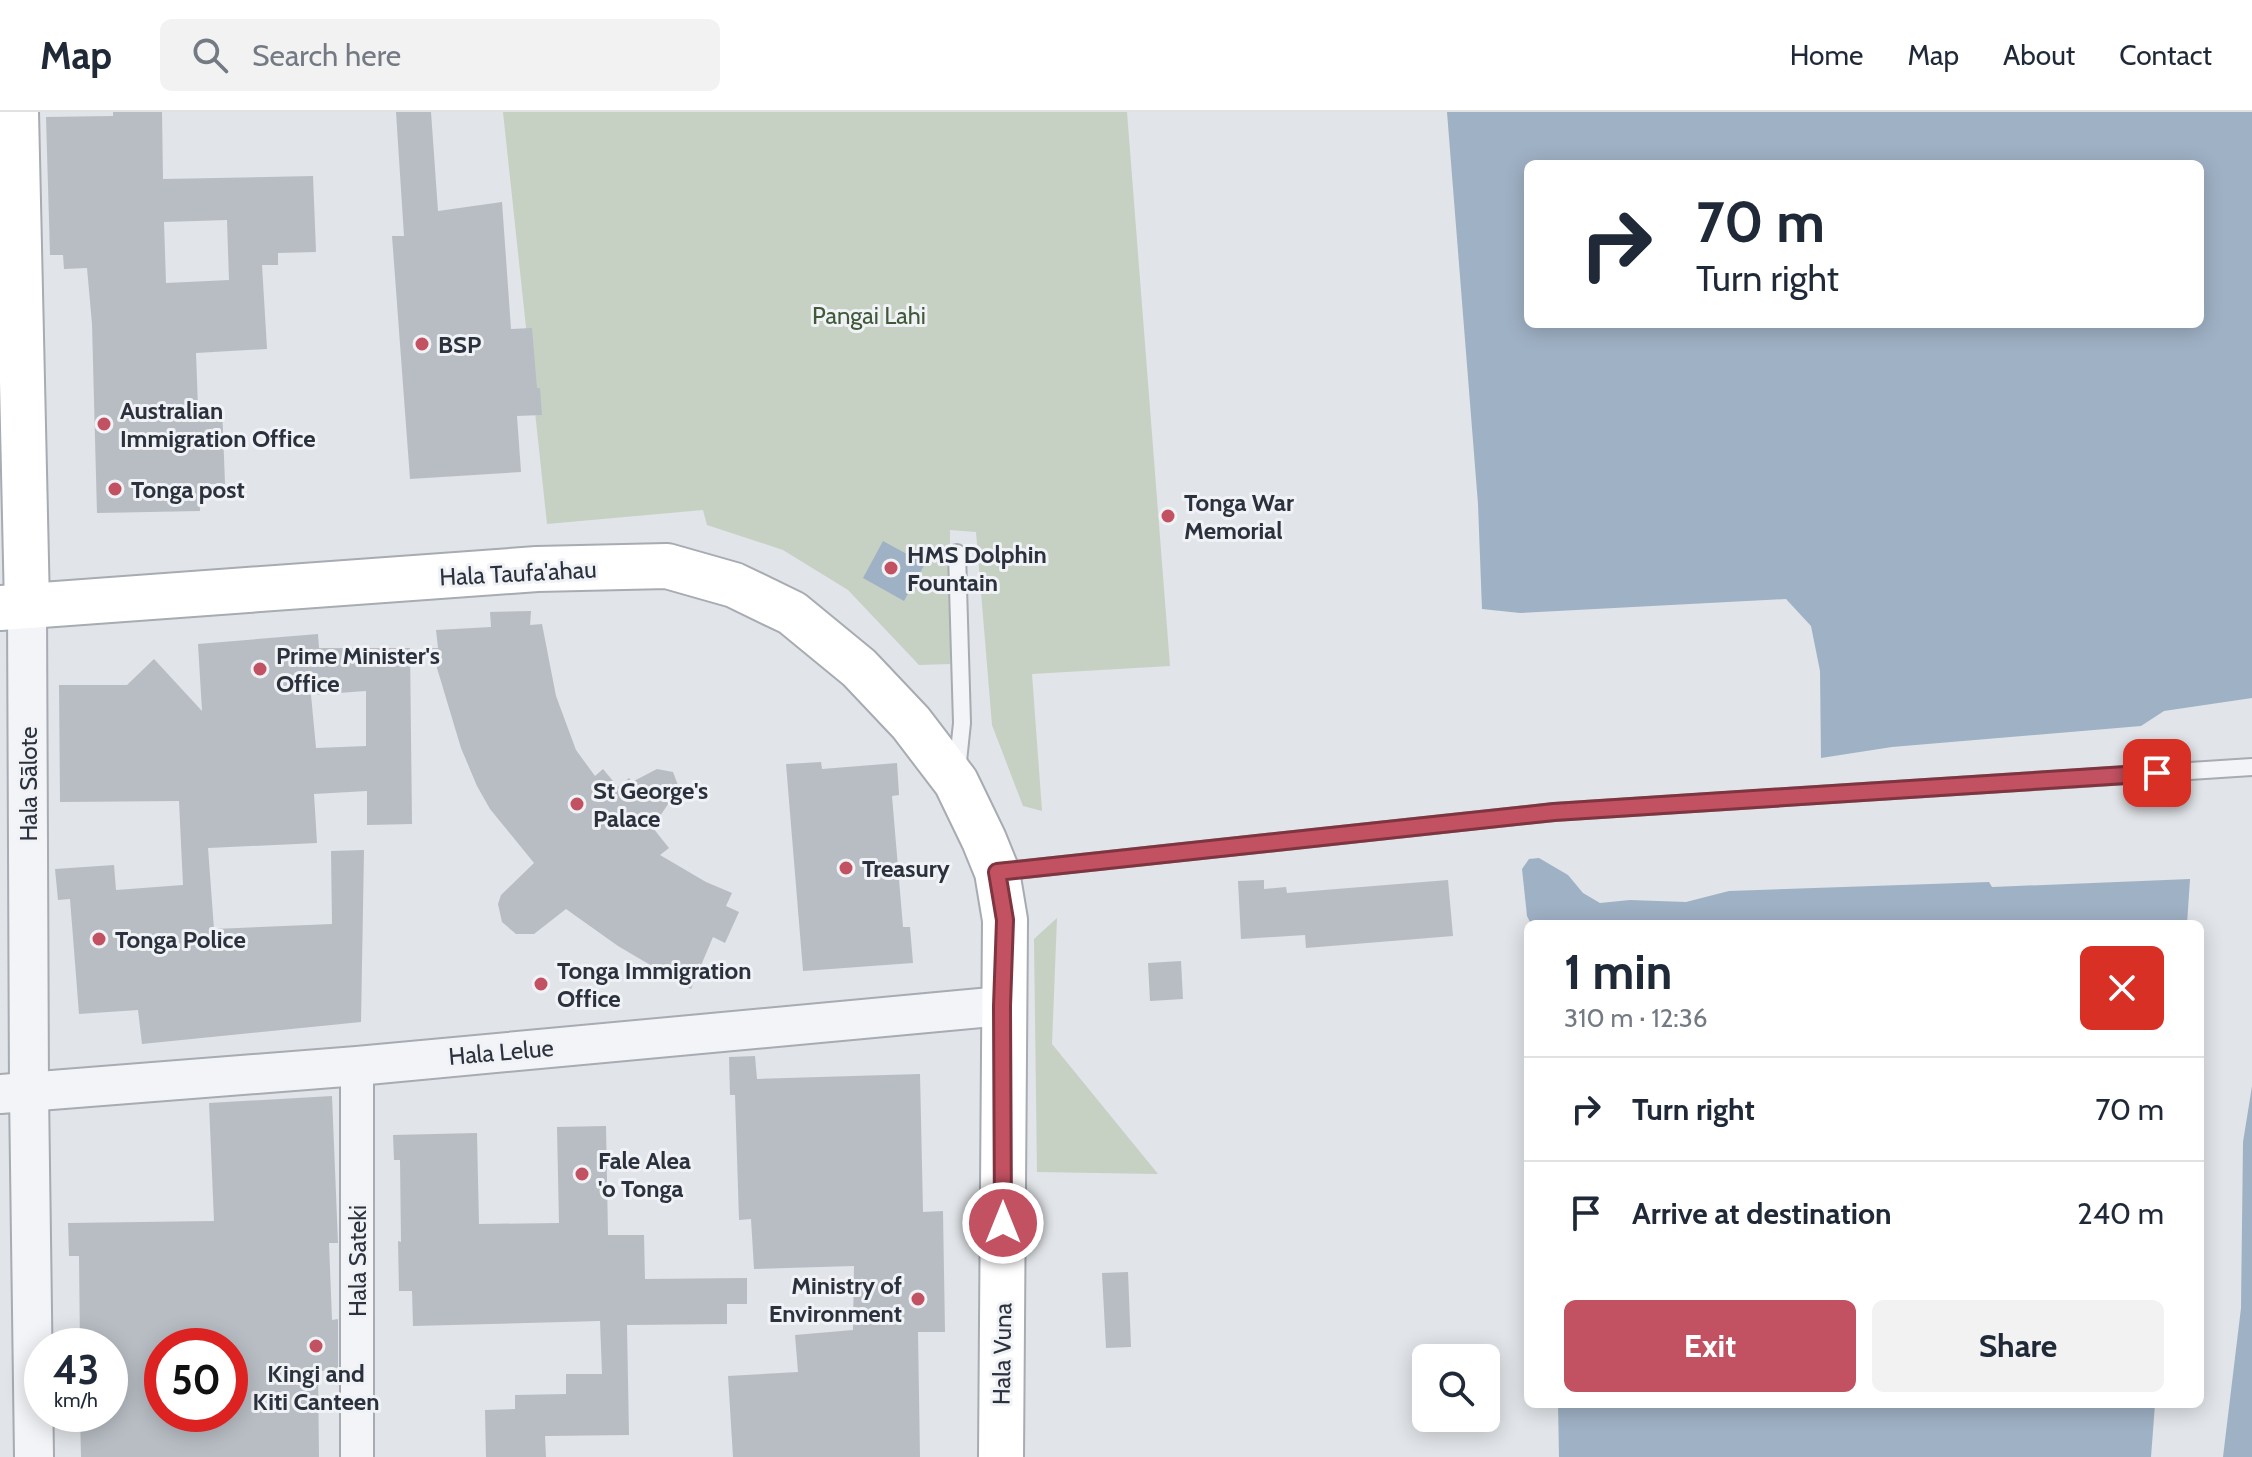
<!DOCTYPE html>
<html lang="en">
<head>
<meta charset="utf-8">
<style>
  :root { --surface:#fff; --page:#f2f2f3; --text:#1f2937; --muted:#747a83; --line:#e0e1e3; --accent:#c25162 }
  body { margin:0; font-family:Cabin,sans-serif; background:var(--page); color:var(--text); height:100vh; display:flex; flex-direction:column; font-size:30px; white-space:nowrap }
  * { box-sizing:border-box; margin:0 }
  p { font-size:26px; color:var(--muted) }
  .icon { flex:none; width:44px; height:44px; fill:none; stroke:currentColor; stroke-width:2; stroke-linecap:round; stroke-linejoin:round }
  .map { position:relative; flex:1; overflow:hidden }
  .drawer { position:absolute; left:1524px; top:808px; width:680px; height:488px; display:flex; flex-direction:column; background:var(--surface); border-radius:12px; box-shadow:0 4px 20px #0003 }
  .drawer>* { flex:none }
  .top-card { position:absolute; left:1524px; top:48px; width:680px; height:168px; border-radius:12px; box-shadow:0 4px 20px #0003; background:#fff; color:var(--text); overflow:hidden }
  .fabs { position:absolute; left:1412px; top:1232px; display:grid; gap:16px }
  .fabs a { display:grid; place-items:center; width:88px; height:88px; border-radius:12px; background:var(--surface); box-shadow:0 4px 20px #0003; font-size:40px }
  .speed { position:absolute; left:24px; top:1216px; display:flex; gap:16px; font-size:40px; font-weight:700; text-align:center }
  .speed>* { display:grid; place-content:center; width:104px; height:104px; border-radius:50%; background:var(--surface); box-shadow:0 4px 20px #0003; line-height:1 }
  .speed small { font-size:20px; font-weight:400 }
  .speed .limit { border:12px solid #d22; background:#fff; color:#111 }
  .pin { position:absolute; display:grid; place-items:center; width:68px; height:68px; color:#fff; margin:-34px; border-radius:16px; box-shadow:0 4px 12px #0006 }
  .me { position:absolute; width:88px; margin:-44px; rotate:0deg; stroke-linejoin:round; filter:drop-shadow(0 0 6px #0008) }
  .turn { display:flex; align-items:center; gap:28px; height:168px; padding:0 40px; font-size:36px }
  .turn .icon { width:104px; height:104px; stroke-width:2.5 }
  .turn b { display:block; font-size:56px; line-height:68px }
  .round { display:grid; place-items:center; flex:none; width:84px; height:84px; border-radius:12px; background:var(--page) }
  .summary { display:flex; align-items:center; justify-content:space-between; height:136px; padding:0 40px }
  h1 { font-size:48px; font-weight:700; line-height:60px }
  .action { display:flex; gap:16px; margin-top:auto; padding:16px 40px }
  .action a { flex:1; height:92px; border-radius:12px; background:var(--accent); color:#fff; font-size:32px; font-weight:700; line-height:92px; text-align:center }
  .action a+a { background:var(--page); color:var(--text) }
  ul { padding:0; list-style:none }
  li { display:flex; align-items:center; gap:24px; height:104px; padding:0 40px; border-top:2px solid var(--line) }
  li div { flex:1 }
  li b { display:block; font-size:30px }
  li em { font-style:normal }
  header { display:flex; align-items:center; gap:48px; box-sizing:border-box; height:112px; padding:0 40px; background:var(--surface); border-bottom:2px solid var(--line) }
  header strong { font-size:38px }
  nav { display:flex; gap:44px; margin-inline-start:auto; font-size:28px }
  .search { width:560px; height:72px; background:var(--page); display:flex; align-items:center; gap:20px; box-sizing:border-box; padding:0 28px; border-radius:12px; color:var(--muted); font-size:30px }
  .map>svg:first-child { display:block }
  .green { fill:#c6d1c3 }
  .water { fill:#9fb1c5; fill-rule:evenodd }
  .building { fill:#b8bdc4; fill-rule:evenodd }
  .lines { fill:none; stroke-linecap:round; stroke-linejoin:round }
  .service-casing { stroke:#a7abb2; stroke-width:20 }
  .minor-casing { stroke:#a7abb2; stroke-width:36 }
  .tertiary-casing { stroke:#a7abb2; stroke-width:42 }
  .secondary-casing { stroke:#a7abb2; stroke-width:48 }
  .service { stroke:#f3f4f7; stroke-width:16 }
  .minor { stroke:#f3f4f7; stroke-width:32 }
  .tertiary { stroke:#f3f4f7; stroke-width:38 }
  .secondary { stroke:#fff; stroke-width:44 }
  .route-casing { stroke:#7e3540; stroke-width:20 }
  .route { stroke:#c25162; stroke-width:14 }
  .poi-dot { fill:#c25162; stroke:#f0f2f6; stroke-width:3 }
  .labels { text-anchor:middle; dominant-baseline:central; stroke-width:6; stroke-linejoin:round; paint-order:stroke }
  .park-label { font-size:24px; fill:#3f5939; stroke:#f0f2f6 }
  .poi-label { font-size:24px; font-weight:bold; fill:#2b323e; stroke:#f0f2f6; text-anchor:start }
  .street-label { font-size:24px; fill:#2b323e; stroke:#f0f2f6 }
</style>
</head>
<body>
<header>
<strong>Map</strong>
<div class="search"><svg class="icon" aria-label="search" viewBox="0 0 24 24"><circle cx="10" cy="10" r="6"/><path d="M15 15l6 6"/></svg>Search here</div>
<nav><a>Home</a><a>Map</a><a>About</a><a>Contact</a></nav>
</header>
<div class="map">
<svg width="2252" height="1345" viewBox="0 0 2252 1345">
  <rect width="100%" height="100%" fill="#e1e4e8"/>
  <g class="green">
    <polygon points="503,0 1127,0 1170,554 1032,562 1042,699 1023,694 992,613 976,420 950,418 950,552 919,553 848,478 783,438 707,413 703,398 547,412"/>
    <polygon points="1057,806 1052,932 1158,1062 1037,1060 1034,827"/>
  </g>
  <g class="water">
    <path d="M 1447,0 L 2252,0 L 2252,586 L 2164,599 L 2141,614 L 1892,635 L 1821,646 L 1820,559 L 1811,514 L 1786,487 L 1520,501 L 1482,497 L 1478,392 ZM 1528,52 L 2200,52 L 2200,212 L 1528,212 Z"/>
    <polygon points="883,429 925,452 904,489 863,466"/>
    <polygon points="1539,746 1568,763 1583,781 1600,791 1630,788 1686,790 1729,779 1989,770 1992,775 2190,767 2187,812 1531,812 1527,804 1522,757 1529,747"/>
    <polygon points="2252,974 2252,1345 2223,1345 2241,1196 2243,1030"/>
    <polygon points="1558,1292 2155,1292 2151,1345 1559,1345"/>
  </g>
  <g class="building">
    <path d="M 113,0 L 162,0 L 163,67 L 313,64 L 316,140 L 278,141 L 278,153 L 262,153 L 267,237 L 196,241 L 198,295 L 222,294 L 225,372 L 199,372 L 200,399 L 97,401 L 92,212 L 87,156 L 64,157 L 63,143 L 50,143 L 46,5 L 113,4 ZM 227,108 L 229,168 L 166,171 L 164,110 Z"/>
    <polygon points="396,0 431,0 438,99 502,90 511,217 532,216 537,276 540,276 542,303 517,304 521,360 410,367 392,124 404,124"/>
    <polygon points="531,499 530,513 542,512 556,584 576,638 595,664 603,657 618,675 629,666 632,670 657,657 673,660 679,676 660,704 662,707 653,716 669,736 660,743 706,770 732,781 726,794 739,800 725,831 713,825 691,877 618,834 566,797 534,822 516,822 502,810 498,792 501,783 534,751 490,697 477,674 461,636 431,536 438,536 436,518 491,515 490,500"/>
    <path d="M 318,522 L 319,536 L 410,536 L 412,712 L 367,713 L 367,679 L 314,682 L 317,731 L 208,736 L 214,817 L 332,812 L 331,739 L 364,738 L 361,910 L 142,932 L 138,898 L 79,902 L 70,787 L 58,788 L 55,757 L 114,753 L 116,778 L 183,773 L 179,689 L 60,690 L 59,573 L 127,573 L 154,547 L 202,599 L 198,532 ZM 366,579 L 366,634 L 316,636 L 311,583 Z"/>
    <polygon points="821,650 822,657 897,651 899,683 892,684 903,815 910,815 913,851 803,859 786,652"/>
    <polygon points="1264,768 1264,777 1286,775 1287,781 1448,768 1453,824 1306,836 1305,823 1241,827 1238,769"/>
    <polygon points="1181,849 1183,887 1150,889 1148,851"/>
    <polygon points="755,944 757,967 920,962 923,1100 943,1099 945,1220 918,1220 920,1345 733,1345 728,1264 798,1260 795,1223 853,1218 854,1154 754,1157 751,1107 739,1108 735,983 730,983 729,945"/>
    <path d="M 332,984 L 338,1131 L 329,1131 L 332,1208 L 338,1207 L 338,1258 L 318,1259 L 319,1345 L 81,1345 L 80,1302 L 110,1302 L 110,1234 L 80,1234 L 79,1144 L 69,1144 L 68,1111 L 214,1109 L 209,991 ZM 162,1234 L 230,1234 L 230,1302 L 162,1302 Z"/>
    <polygon points="606,1014 608,1123 644,1123 645,1167 747,1166 747,1192 727,1192 727,1212 627,1213 629,1323 545,1324 546,1345 486,1345 485,1298 515,1297 515,1283 566,1282 566,1262 602,1262 600,1209 413,1214 412,1179 399,1179 398,1129 401,1130 400,1048 394,1048 393,1023 477,1021 479,1112 559,1111 557,1015"/>
    <polygon points="1128,1160 1131,1235 1106,1236 1102,1161"/>
  </g>
  <g class="lines">
    <defs>
      <g id="service">
        <polyline points="957,659 962,611 957,441"/>
        <polyline points="998,760 1554,700 2252,655"/>
      </g>
      <polyline id="minor" points="357,1345 357,954"/>
      <g id="tertiary">
        <polyline points="27,494 29,980 34,1345"/>
        <polyline points="0,982 357,954 1002,894"/>
      </g>
      <g id="secondary">
        <polyline points="16,0 27,494"/>
        <polyline points="0,496 537,457 667,454 734,473 792,501 859,556 911,611 956,670 984,728 997,760 1005,808 1001,1345"/>
      </g>
    </defs>
    <use href="#service" class="service-casing"/>
    <use href="#minor" class="minor-casing"/>
    <use href="#tertiary" class="tertiary-casing"/>
    <use href="#secondary" class="secondary-casing"/>
    <use href="#service" class="service"/>
    <use href="#minor" class="minor"/>
    <use href="#tertiary" class="tertiary"/>
    <use href="#secondary" class="secondary"/>
  </g>
  <g class="lines">
    <defs>
      <polyline id="route" points="1003,1111 1002,894 1005,808 997,760 1554,700 2157,661"/>
    </defs>
    <use href="#route" class="route-casing"/>
    <use href="#route" class="route"/>
  </g>
  <g class="poi-dot">
    <circle cx="422" cy="232" r="8"/>
    <circle cx="104" cy="312" r="8"/>
    <circle cx="115" cy="377" r="8"/>
    <circle cx="1168" cy="404" r="8"/>
    <circle cx="891" cy="456" r="8"/>
    <circle cx="260" cy="557" r="8"/>
    <circle cx="577" cy="692" r="8"/>
    <circle cx="846" cy="756" r="8"/>
    <circle cx="99" cy="827" r="8"/>
    <circle cx="541" cy="872" r="8"/>
    <circle cx="582" cy="1062" r="8"/>
    <circle cx="918" cy="1187" r="8"/>
    <circle cx="316" cy="1234" r="8"/>
  </g>
  <g class="labels">
    <g class="park-label">
      <text x="869" y="203">Pangai Lahi</text>
    </g>
    <g class="poi-label">
      <text x="438" y="232">BSP</text>
      <text x="120" y="298">Australian<tspan x="120" dy="28">Immigration Office</tspan></text>
      <text x="131" y="377">Tonga post</text>
      <text x="1184" y="390">Tonga War<tspan x="1184" dy="28">Memorial</tspan></text>
      <text x="907" y="442">HMS Dolphin<tspan x="907" dy="28">Fountain</tspan></text>
      <text x="276" y="543">Prime Minister's<tspan x="276" dy="28">Office</tspan></text>
      <text x="593" y="678">St George's<tspan x="593" dy="28">Palace</tspan></text>
      <text x="862" y="756">Treasury</text>
      <text x="115" y="827">Tonga Police</text>
      <text x="557" y="858">Tonga Immigration<tspan x="557" dy="28">Office</tspan></text>
      <text x="598" y="1048">Fale Alea<tspan x="598" dy="28">'o Tonga</tspan></text>
      <text x="902" y="1173" text-anchor="end">Ministry of<tspan x="902" dy="28">Environment</tspan></text>
      <text x="316" y="1261" text-anchor="middle">Kingi and<tspan x="316" dy="28">Kiti Canteen</tspan></text>
    </g>
    <g class="street-label">
      <text transform="translate(518 461) rotate(-3)">Hala Taufa'ahau</text>
      <text transform="translate(28 672) rotate(-90)">Hala Sālote</text>
      <text transform="translate(501 940) rotate(-5)">Hala Lelue</text>
      <text transform="translate(357 1149) rotate(-90)">Hala Sateki</text>
      <text transform="translate(1002 1242) rotate(-89)">Hala Vuna</text>
    </g>
  </g>
</svg>
<div class="fabs">
<a><svg class="icon" aria-label="search" viewBox="0 0 24 24"><circle cx="10" cy="10" r="6"/><path d="M15 15l6 6"/></svg></a>
</div>
<div class="speed"><div>43<small>km/h</small></div><div class="limit">50</div></div>
<div class="pin" style="left:2157px;top:661px;background:#d93025"><svg class="icon" aria-label="arrive" viewBox="0 0 24 24"><path d="M6 21V4h12l-3 4 3 4H6"/></svg></div>
<svg class="me" style="left:1003px;top:1111px" viewBox="-20 -20 40 40"><circle r="17" fill="#c25162" stroke="#fff" stroke-width="3"/><path d="M0-11L8 9 0 5-8 9z" fill="#fff"/></svg>
<div class="top-card">
<div class="turn"><svg class="icon" aria-label="right" viewBox="0 0 24 24"><path d="M7 20v-9h11M14 6l5 5-5 5"/></svg><div><b>70 m</b>Turn right</div></div>
</div>
<section class="drawer">
<div class="summary"><div><h1>1 min</h1><p>310 m · 12:36</p></div><a class="round" style="background:#d93025;color:#fff"><svg class="icon" aria-label="close" viewBox="0 0 24 24"><path d="M6 6l12 12M18 6L6 18"/></svg></a></div>
<ul>
<li><svg class="icon" aria-label="right" viewBox="0 0 24 24"><path d="M7 20v-9h11M14 6l5 5-5 5"/></svg><div><b>Turn right</b></div><em>70 m</em></li>
<li><svg class="icon" aria-label="arrive" viewBox="0 0 24 24"><path d="M6 21V4h12l-3 4 3 4H6"/></svg><div><b>Arrive at destination</b></div><em>240 m</em></li>
</ul>
<div class="action"><a>Exit</a><a>Share</a></div>
</section>
</div>
</body>
</html>
